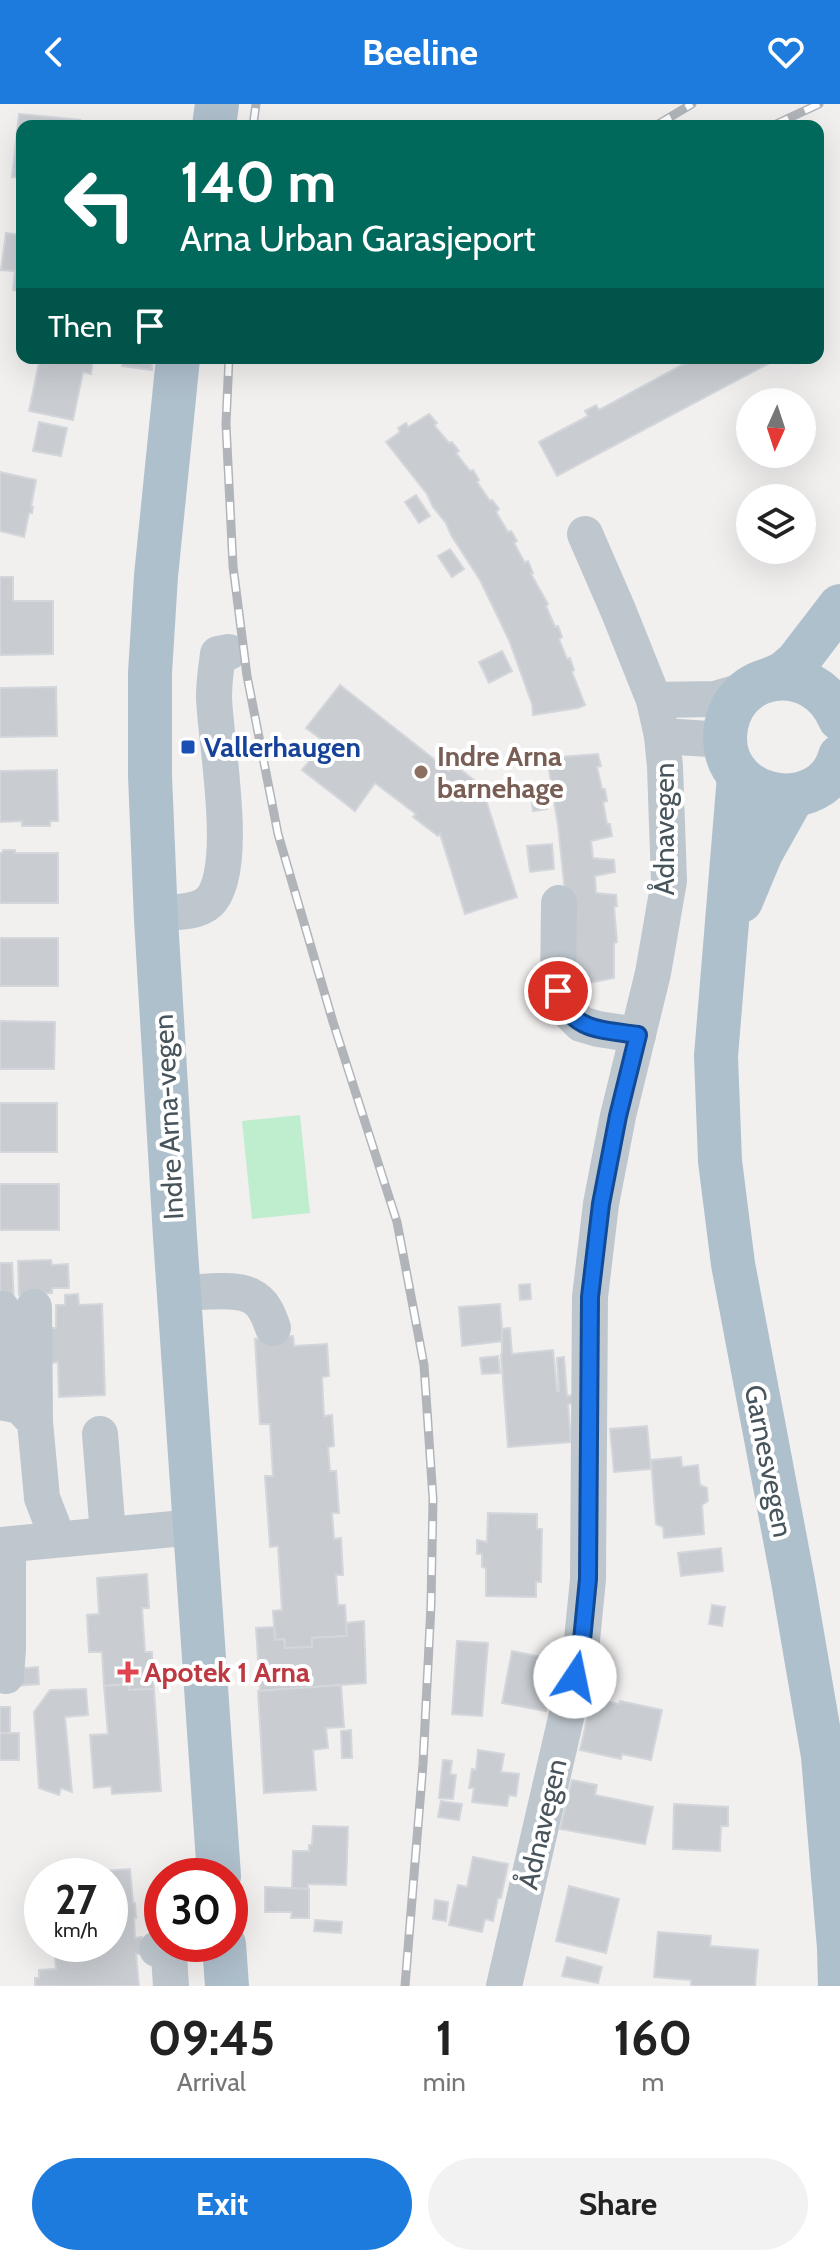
<!DOCTYPE html>
<html lang="en">
<head>
<meta charset="utf-8">
<style>
  :root { --surface:#fff; --page:#f2f2f2; --text:#222; --muted:#767676; --accent:#1d7bde }
  body { margin:0; font-family:Cabin,sans-serif; background:var(--page); color:var(--text); height:100vh; display:flex; flex-direction:column; font-size:30px; white-space:nowrap }
  * { box-sizing:border-box; margin:0 }
  p { font-size:26px; color:var(--muted) }
  .icon { flex:none; width:44px; height:44px; fill:none; stroke:currentColor; stroke-width:2; stroke-linecap:round; stroke-linejoin:round }
  .map { position:relative; height:1882px; overflow:hidden }
  .panel { display:flex; flex-direction:column; background:var(--surface); flex:1 }
  .panel>* { flex:none }
  .hud { position:absolute; left:16px; top:16px; width:808px; height:244px; border-radius:16px; box-shadow:0 8px 32px #0002; background:#00695c; color:#fff; overflow:hidden }
  .needle { width:52px; rotate:183deg }
  .fabs { position:absolute; left:736px; top:284px; display:grid; gap:16px }
  .fabs a { display:grid; place-items:center; width:80px; height:80px; border-radius:50%; background:var(--surface); box-shadow:0 8px 32px #0002; font-size:40px }
  .speed { position:absolute; left:24px; top:1754px; display:flex; gap:16px; font-size:40px; font-weight:700; text-align:center }
  .speed>* { display:grid; place-content:center; width:104px; height:104px; border-radius:50%; background:var(--surface); box-shadow:0 8px 32px #0002; line-height:1 }
  .speed small { font-size:20px; font-weight:400 }
  .speed .limit { border:12px solid #d22; background:#fff; color:#111 }
  .pin { position:absolute; display:grid; place-items:center; width:68px; height:68px; color:#fff; margin:-34px; border:4px solid #fff; border-radius:50%; box-shadow:0 2px 8px #0007 }
  .me { position:absolute; width:88px; margin:-44px; rotate:11deg; stroke-linejoin:round; filter:drop-shadow(0 0 6px #0008) }
  .turn { display:flex; align-items:center; gap:28px; height:168px; padding:0 32px; font-size:36px }
  .turn .icon { width:104px; height:104px; stroke-width:2.5 }
  .turn b { display:block; font-size:56px; line-height:68px }
  .then { display:flex; align-items:center; height:76px; padding:0 32px; background:#0003; gap:16px; font-size:30px }
  .eta { display:flex; justify-content:space-evenly; align-items:center; height:136px; text-align:center }
  .eta b { font-size:48px; font-weight:700; line-height:56px }
  .button { display:flex; gap:16px; margin-top:auto; padding:16px 32px }
  .button a { flex:1; height:92px; border-radius:48px; background:var(--accent); color:#fff; font-size:32px; font-weight:700; line-height:92px; text-align:center }
  .button a+a { background:var(--page); color:var(--text) }
  header { display:flex; justify-content:space-between; align-items:center; height:104px; padding:0 32px; background:var(--accent); color:#fff; font-size:36px; font-weight:700 }
  .map>svg:first-child { display:block }
  .green { fill:#bfeecf }
  .building { fill:#c9cdd2; stroke:#d3d6db; stroke-width:2 }
  .lines { fill:none; stroke-linecap:round; stroke-linejoin:round }
  .minor { stroke:#bec7ce; stroke-width:36 }
  .major { stroke:#afc0cd; stroke-width:44 }
  .rail-casing { stroke:#b1b5b9; stroke-width:9 }
  .rail { stroke:#fff; stroke-width:6; stroke-dasharray:18; stroke-linecap:butt }
  .route-casing { stroke:#114b97; stroke-width:20 }
  .route { stroke:#1a73e8; stroke-width:14 }
  .transit-dot { fill:#1a4fb4; stroke:#fff; stroke-width:3 }
  .education-dot { fill:#8d6e63; stroke:#fff; stroke-width:3 }
  .health-dot { fill:#e0444e; stroke:#fff; stroke-width:3 }
  .labels { text-anchor:middle; dominant-baseline:central; stroke-width:8; stroke-linejoin:round; paint-order:stroke }
  .transit-label { font-size:28px; font-weight:bold; fill:#164399; stroke:#fff; text-anchor:start }
  .education-label { font-size:28px; font-weight:bold; fill:#785e54; stroke:#fff; text-anchor:start }
  .street-label { font-size:28px; fill:#48545c; stroke:#fff }
  .health-label { font-size:28px; font-weight:bold; fill:#be3a42; stroke:#fff; text-anchor:start }
</style>
</head>
<body>
<header><svg class="icon" aria-label="back" viewBox="0 0 24 24"><path d="M15 5l-7 7 7 7"/></svg>Beeline<svg class="icon" aria-label="heart" viewBox="0 0 24 24"><path d="M12 20l-8-8c-3-5 5-10 8-4 3-6 11-1 8 4z"/></svg></header>
<div class="map">
<svg width="840" height="1882" viewBox="0 0 840 1882">
  <rect width="100%" height="100%" fill="#f2efef"/>
  <polygon class="green" points="300,1011 310,1109 252,1115 242,1017"/>
  <g class="building">
    <polygon points="19,10 80,16 79,22 22,22 22,74 12,73"/>
    <polygon points="6,129 22,131 22,188 13,186 15,167 1,166"/>
    <polygon points="40,254 93,255 91,270 83,268 73,316 29,307"/>
    <polygon points="124,254 153,254 152,266 122,262"/>
    <polygon points="695,254 779,254 557,372 539,338 588,312 585,307 596,301 599,306"/>
    <polygon points="429,310 437,319 434,321 449,339 452,338 459,347 456,349 470,367 473,366 479,376 477,378 490,397 492,396 499,405 496,408 508,428 511,427 517,437 514,439 525,459 528,457 533,469 531,470 548,500 546,502 555,523 558,522 562,533 559,535 567,555 570,554 574,566 572,568 585,601 578,604 533,611 532,600 509,536 480,476 451,431 446,419 433,403 427,390 386,338 400,328 398,324 406,319 408,323"/>
    <polygon points="39,318 67,324 61,352 33,347"/>
    <polygon points="0,368 36,376 31,403 33,403 32,409 29,409 24,433 0,427"/>
    <polygon points="416,391 430,412 419,419 405,398"/>
    <polygon points="450,445 464,465 452,473 438,452"/>
    <polygon points="0,473 13,473 13,497 53,497 53,550 0,551"/>
    <polygon points="502,547 512,567 489,579 479,558"/>
    <polygon points="340,581 449,667 455,661 479,680 473,686 486,696 517,793 465,810 440,730 438,732 413,713 416,710 375,679 355,707 302,666 325,638 306,624"/>
    <polygon points="56,583 57,632 0,633 0,584"/>
    <polygon points="598,650 601,662 597,663 602,685 605,685 607,697 603,698 607,720 610,720 612,732 591,737 593,754 614,756 615,768 595,772 596,789 616,791 617,802 614,803 617,838 614,839 614,874 584,880 561,876 565,788 558,721 547,654"/>
    <polygon points="57,666 58,717 50,717 50,722 22,722 22,717 0,718 0,667"/>
    <polygon points="543,681 547,705 533,707 530,683"/>
    <polygon points="552,740 554,765 530,768 527,742"/>
    <polygon points="3,746 15,746 15,749 58,749 58,799 0,799 0,749 2,749"/>
    <rect x="0" y="834" width="58" height="48"/>
    <polygon points="0,917 55,918 54,965 0,965"/>
    <rect x="0" y="999" width="57" height="49"/>
    <rect x="0" y="1080" width="59" height="46"/>
    <polygon points="51,1156 52,1161 68,1160 69,1184 52,1184 52,1189 19,1191 18,1157"/>
    <polygon points="0,1159 12,1159 14,1199 0,1199"/>
    <polygon points="530,1180 531,1195 520,1196 519,1181"/>
    <polygon points="78,1190 79,1201 102,1200 105,1291 59,1293 58,1258 50,1259 48,1224 56,1224 56,1201 65,1201 65,1191"/>
    <polygon points="500,1200 503,1237 462,1242 459,1203"/>
    <polygon points="510,1224 512,1250 553,1246 557,1287 559,1287 557,1254 564,1253 567,1292 575,1291 575,1299 568,1300 571,1338 508,1343 501,1251 502,1250 502,1225"/>
    <polygon points="293,1232 294,1242 327,1240 329,1272 322,1273 324,1312 332,1311 334,1342 328,1343 330,1367 336,1367 339,1409 332,1409 334,1435 341,1434 343,1471 336,1471 338,1501 345,1501 347,1532 312,1534 312,1543 285,1544 284,1535 275,1536 273,1507 282,1506 278,1442 270,1443 265,1372 273,1372 270,1320 260,1320 255,1235"/>
    <polygon points="498,1252 500,1269 482,1270 480,1254"/>
    <polygon points="647,1322 651,1365 614,1368 610,1325"/>
    <polygon points="681,1353 682,1363 698,1361 700,1381 707,1384 708,1397 702,1401 704,1430 664,1434 663,1423 656,1420 651,1356"/>
    <polygon points="488,1409 537,1410 537,1425 542,1425 541,1478 536,1478 536,1493 486,1492 486,1464 482,1463 482,1450 477,1450 477,1436 487,1438"/>
    <polygon points="721,1444 723,1467 681,1472 678,1449"/>
    <polygon points="147,1470 149,1504 142,1504 145,1548 152,1548 154,1585 129,1586 129,1580 104,1582 102,1548 89,1548 87,1511 99,1510 97,1474"/>
    <polygon points="712,1501 725,1503 722,1522 709,1520"/>
    <polygon points="364,1517 366,1579 260,1587 256,1524 274,1523 275,1536 284,1535 285,1544 312,1543 312,1534 347,1532 346,1519"/>
    <polygon points="457,1537 488,1539 482,1612 452,1610"/>
    <polygon points="512,1547 556,1556 546,1607 502,1599"/>
    <polygon points="38,1563 39,1580 15,1582 14,1565"/>
    <polygon points="129,1580 129,1586 154,1585 161,1687 112,1690 111,1682 94,1684 90,1631 108,1630 104,1582"/>
    <polygon points="341,1581 344,1623 326,1624 328,1644 313,1646 316,1686 264,1689 258,1587"/>
    <polygon points="86,1585 88,1611 65,1613 72,1688 61,1684 59,1691 39,1684 34,1608 50,1586"/>
    <polygon points="592,1594 619,1600 620,1597 662,1606 651,1656 622,1650 621,1655 580,1646"/>
    <rect x="0" y="1603" width="10" height="26"/>
    <polygon points="351,1626 352,1654 342,1654 341,1627"/>
    <rect x="0" y="1629" width="19" height="27"/>
    <polygon points="478,1646 504,1650 501,1668 519,1670 516,1692 509,1691 507,1702 472,1698 474,1684 469,1684 472,1665 476,1666"/>
    <polygon points="443,1656 452,1657 450,1670 456,1671 453,1695 439,1694"/>
    <polygon points="572,1676 597,1681 595,1691 653,1703 645,1740 560,1725"/>
    <polygon points="441,1697 462,1700 459,1716 438,1713"/>
    <polygon points="674,1700 728,1703 728,1722 721,1722 720,1747 673,1745"/>
    <polygon points="313,1722 348,1723 346,1781 308,1780 308,1785 292,1784 293,1747 309,1747 309,1741 312,1741"/>
    <polygon points="473,1753 508,1760 501,1794 498,1794 493,1817 485,1815 482,1828 449,1821 458,1781 467,1783"/>
    <polygon points="130,1765 133,1799 135,1799 136,1814 134,1814 135,1834 142,1833 143,1850 136,1850 139,1882 35,1882 35,1874 39,1874 39,1866 56,1865 54,1840 110,1840 110,1772 49,1771"/>
    <polygon points="569,1782 619,1795 606,1849 556,1837"/>
    <polygon points="265,1783 309,1785 309,1814 291,1814 292,1808 265,1808"/>
    <polygon points="435,1796 448,1798 446,1817 433,1815"/>
    <polygon points="315,1816 342,1818 341,1829 314,1827"/>
    <polygon points="658,1828 711,1832 710,1842 758,1846 755,1882 691,1882 691,1876 654,1873"/>
    <polygon points="567,1853 602,1863 598,1879 562,1872"/>
  </g>
  <g class="lines">
    <g class="minor">
      <polyline points="654,596 715,595 749,585"/>
      <polyline points="662,632 725,636"/>
      <polyline points="559,799 558,887 564,903 581,920 598,925 638,931"/>
      <path d="M 156,809 C 172,808 196,810 209,798 C 241,768 215,636 214,593 C 214,579 216,564 218,550 L 229,548"/>
      <path d="M 179,1189 C 198,1189 235,1183 251,1192 C 264,1198 269,1212 273,1224"/>
      <polyline points="34,1203 35,1318"/>
      <polyline points="2,1205 6,1299"/>
      <polyline points="0,1298 20,1302 35,1318 42,1394 58,1435"/>
      <polyline points="100,1330 108,1430"/>
      <polyline points="0,1441 195,1423"/>
      <polyline points="6,1572 8,1545 8,1441"/>
      <polyline points="157,1845 166,1847 169,1851 171,1882"/>
      <polyline points="504,1882 569,1601 582,1536 588,1475 590,1193 601,1100 618,1012 653,869 669,777 665,663 662,632 654,596 618,506 585,430"/>
    </g>
    <g class="major">
      <polyline points="214,22 217,0"/>
      <polyline points="178,254 156,472 150,569 150,672 156,815 175,1133 219,1772"/>
      <polyline points="766,577 784,569 797,558 840,502"/>
      <path d="M 840,615 C 813,552 727,566 725,633 C 724,699 823,714 840,652"/>
      <polyline points="739,672 716,952 720,1057 733,1160 793,1477 823,1652 839,1844 840,1882"/>
      <polyline points="741,797 761,749 793,692"/>
      <polyline points="224,1840 227,1882"/>
    </g>
    <defs>
      <g id="rail">
        <polyline points="253,22 256,0"/>
        <polyline points="655,22 692,0"/>
        <polyline points="772,22 819,0"/>
        <polyline points="229,254 226,320 233,462 247,572 278,730 333,918 397,1118 424,1261 433,1395 431,1501 423,1660 405,1882"/>
      </g>
    </defs>
    <use href="#rail" class="rail-casing"/>
    <use href="#rail" class="rail"/>
  </g>
  <g class="lines">
    <defs>
      <path id="route" d="M 558,887 C 572,928 600,925 638,931 L 618,1012 L 601,1100 L 590,1193 L 588,1475 L 582,1536 L 575,1573"/>
    </defs>
    <use href="#route" class="route-casing"/>
    <use href="#route" class="route"/>
  </g>
  <rect class="transit-dot" x="180" y="635" width="16" height="16" rx="4"/>
  <circle class="education-dot" cx="421" cy="668" r="8"/>
  <path class="health-dot" d="M124 1556h8v8h8v8h-8v8h-8v-8h-8v-8h8z"/>
  <g class="labels">
    <g class="transit-label">
      <text x="204" y="643">Vallerhaugen</text>
    </g>
    <g class="education-label">
      <text x="437" y="652">Indre Arna<tspan x="437" dy="32">barnehage</tspan></text>
    </g>
    <g class="street-label">
      <text transform="translate(664 725) rotate(-90)">Ådnavegen</text>
      <text transform="translate(168 1013) rotate(-93)">Indre Arna-vegen</text>
      <text transform="translate(769 1357) rotate(79)">Garnesvegen</text>
      <text transform="translate(542 1720) rotate(-77)">Ådnavegen</text>
    </g>
    <g class="health-label">
      <text x="144" y="1568">Apotek 1 Arna</text>
    </g>
  </g>
</svg>
<div class="fabs">
<a><svg class="needle" viewBox="-14 -14 28 28"><path d="M0-13l5 13h-10z" fill="#e53935"/><path d="M0 13l5-13h-10z" fill="#767676"/></svg></a>
<a><svg class="icon" aria-label="layers" viewBox="0 0 24 24"><path d="M12 4l9 5-9 5-9-5zM3 14l9 5 9-5"/></svg></a>
</div>
<div class="speed"><div>27<small>km/h</small></div><div class="limit">30</div></div>
<div class="pin" style="left:558px;top:887px;background:#d93025"><svg class="icon" aria-label="arrive" viewBox="0 0 24 24"><path d="M6 21V4h12l-3 4 3 4H6"/></svg></div>
<svg class="me" style="left:575px;top:1573px" viewBox="-20 -20 40 40"><circle r="19" fill="#fff"/><path d="M0-13L10 11 0 6-10 11z" fill="#1a73e8"/></svg>
<div class="hud">
<div class="turn"><svg class="icon" aria-label="left" viewBox="0 0 24 24"><path d="M17 20v-9H6M10 6l-5 5 5 5"/></svg><div><b>140 m</b>Arna Urban Garasjeport</div></div>
<div class="then">Then<svg class="icon" aria-label="arrive" viewBox="0 0 24 24"><path d="M6 21V4h12l-3 4 3 4H6"/></svg></div>
</div>
</div>
<section class="panel">
<div class="eta">
<div><b>09:45</b><p>Arrival</p></div>
<div><b>1</b><p>min</p></div>
<div><b>160</b><p>m</p></div>
</div>
<div class="button"><a>Exit</a><a>Share</a></div>
</section>
</body>
</html>
